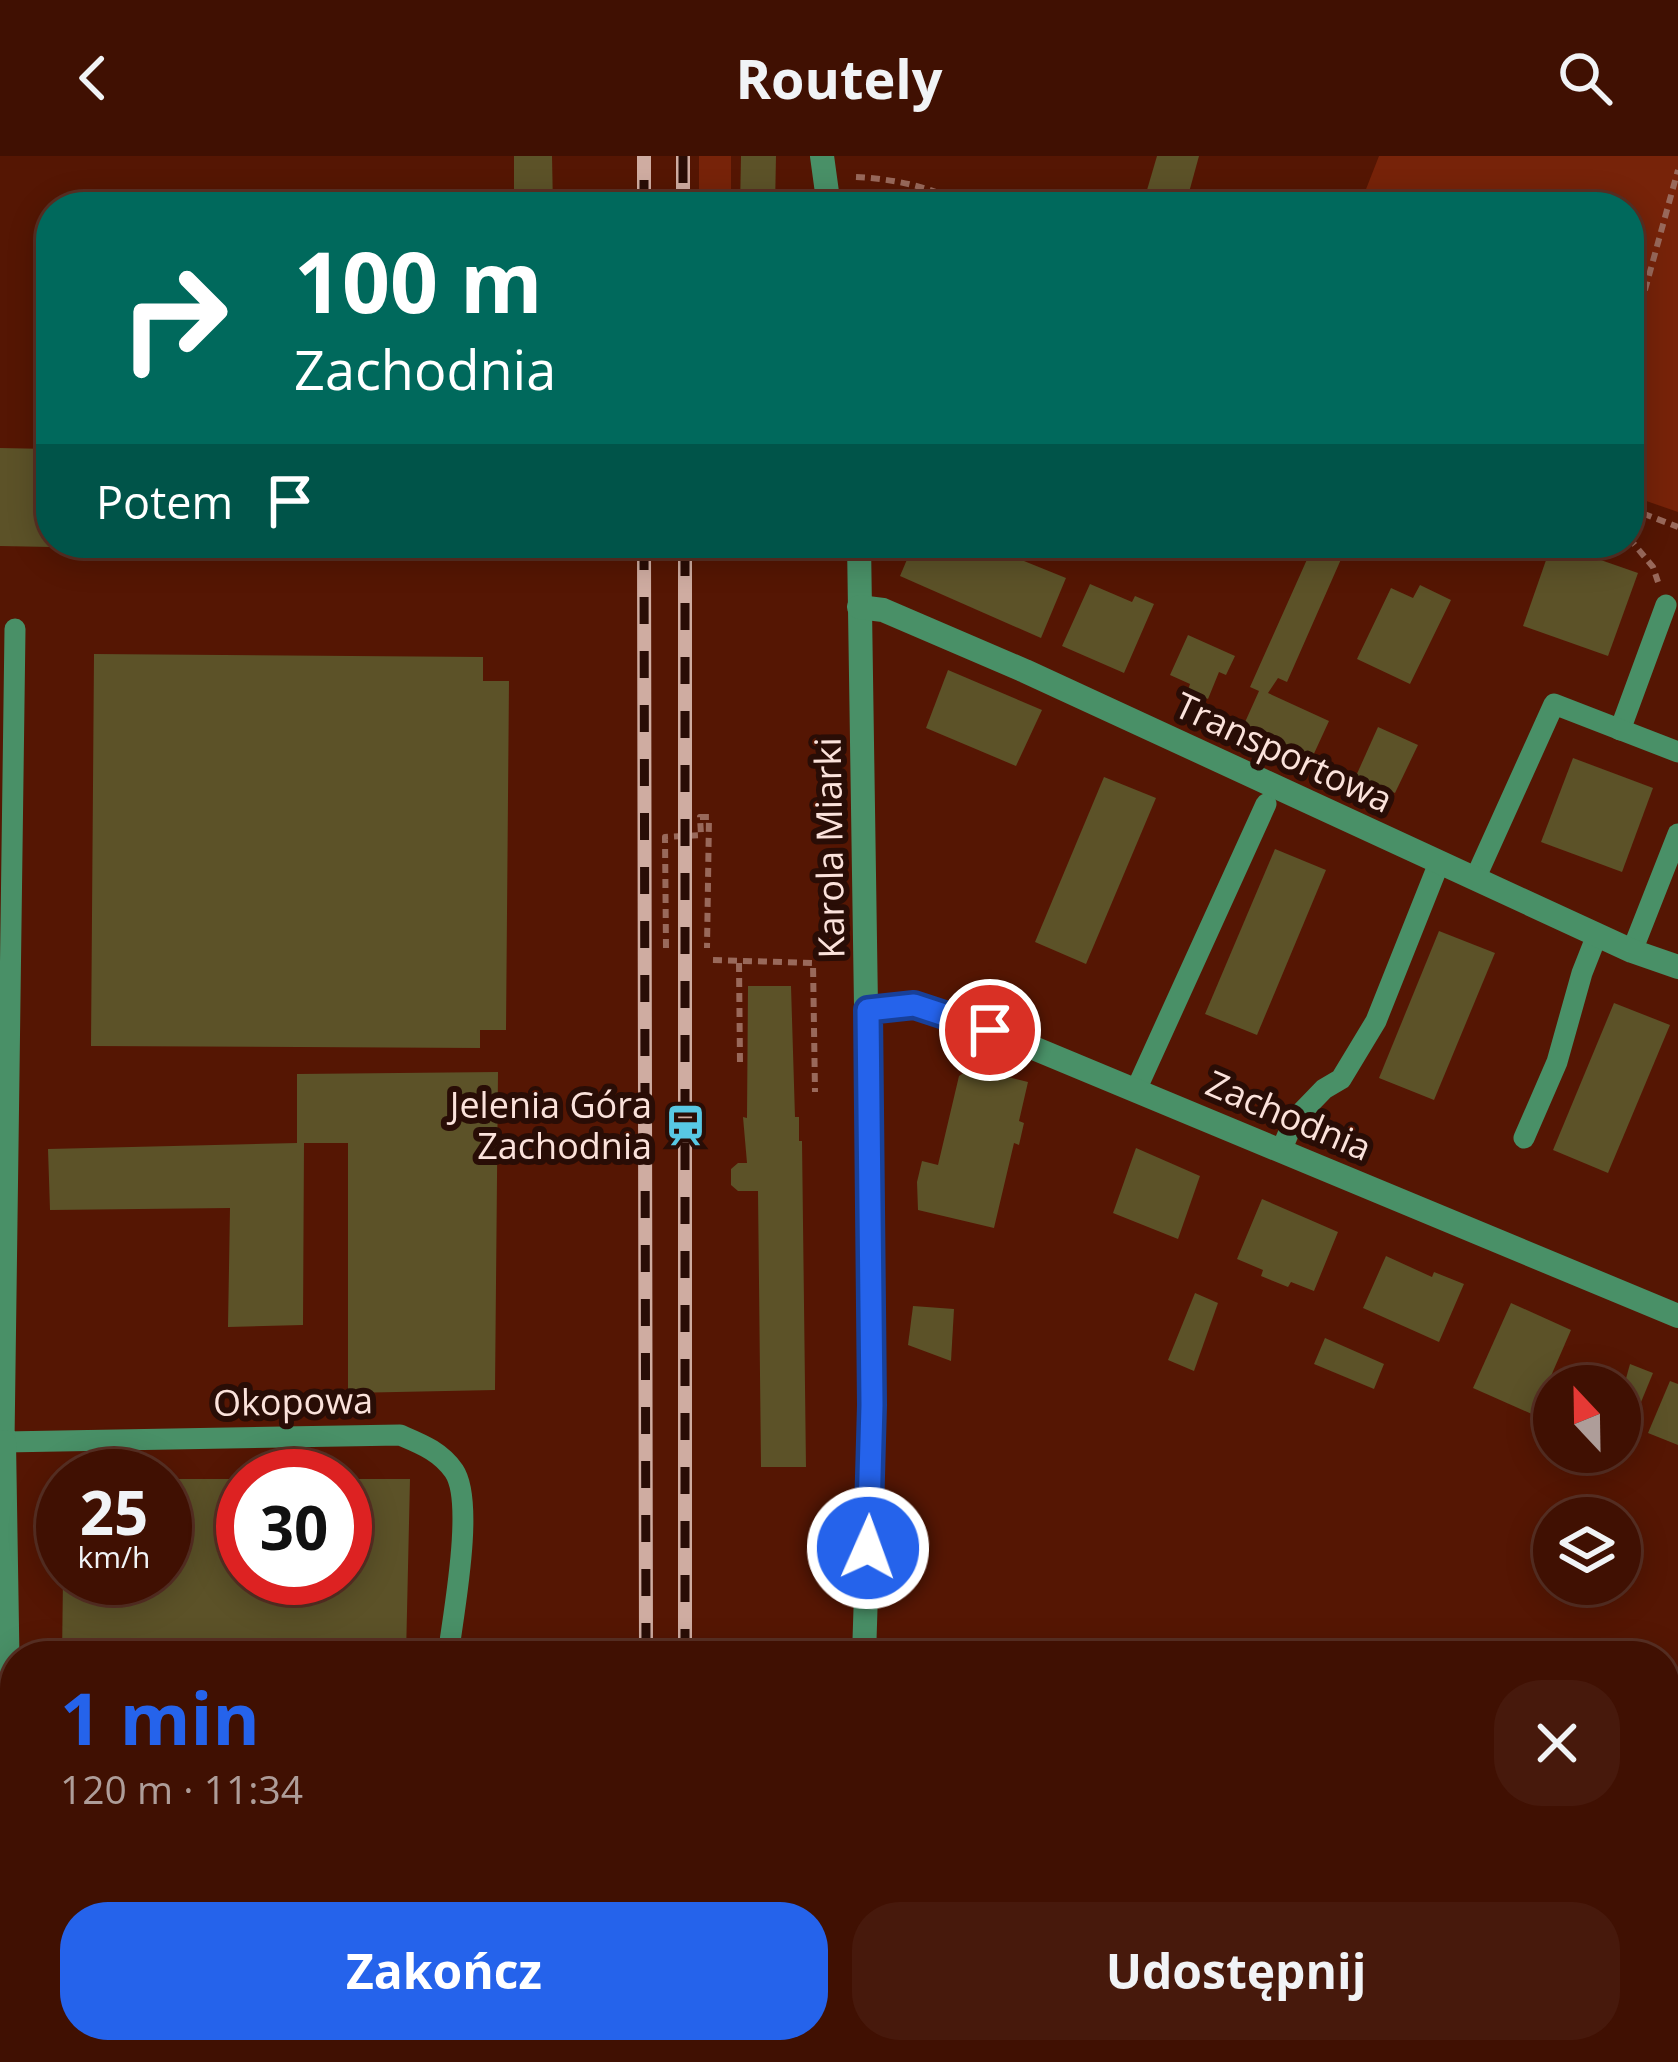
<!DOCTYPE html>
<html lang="pl">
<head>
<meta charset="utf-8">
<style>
  :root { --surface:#401002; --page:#47190c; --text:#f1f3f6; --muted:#ae9d99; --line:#593024; --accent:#2563eb }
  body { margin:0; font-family:"Open Sans",sans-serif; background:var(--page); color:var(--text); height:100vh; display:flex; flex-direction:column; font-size:45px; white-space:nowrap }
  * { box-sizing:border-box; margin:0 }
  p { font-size:39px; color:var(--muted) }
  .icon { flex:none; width:66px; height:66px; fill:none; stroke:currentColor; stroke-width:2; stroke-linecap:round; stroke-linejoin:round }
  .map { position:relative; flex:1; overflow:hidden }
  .sheet { position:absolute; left:0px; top:1485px; width:1680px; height:423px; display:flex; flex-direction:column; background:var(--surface); border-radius:48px 48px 0 0; box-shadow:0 6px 30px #0003,0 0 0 3px var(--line) }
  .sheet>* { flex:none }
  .top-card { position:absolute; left:36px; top:36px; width:1608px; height:366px; border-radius:48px; box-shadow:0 6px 30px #0003,0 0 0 3px var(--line); background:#00695c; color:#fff; overflow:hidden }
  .needle { width:78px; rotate:338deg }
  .controls { position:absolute; left:1533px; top:1209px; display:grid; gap:24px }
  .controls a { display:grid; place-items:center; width:108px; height:108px; border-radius:50%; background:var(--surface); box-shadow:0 6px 30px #0003,0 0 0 3px var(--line); font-size:60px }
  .speed { position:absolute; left:36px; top:1293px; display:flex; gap:24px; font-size:60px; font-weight:700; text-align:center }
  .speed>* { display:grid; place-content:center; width:156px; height:156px; border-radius:50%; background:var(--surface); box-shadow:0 6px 30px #0003,0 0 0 3px var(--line); line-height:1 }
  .speed small { font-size:30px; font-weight:400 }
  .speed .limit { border:18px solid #d22; background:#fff; color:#111 }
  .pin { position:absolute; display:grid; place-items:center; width:102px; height:102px; color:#fff; margin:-51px; border:6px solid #fff; border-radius:50%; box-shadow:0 3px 12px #0007 }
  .me { position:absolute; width:132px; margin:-66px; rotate:2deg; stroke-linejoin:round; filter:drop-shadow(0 0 9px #0008) }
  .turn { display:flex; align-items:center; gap:42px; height:252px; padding:0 60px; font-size:54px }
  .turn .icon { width:156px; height:156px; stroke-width:2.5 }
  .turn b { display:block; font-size:84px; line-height:102px }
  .then { display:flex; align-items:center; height:114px; padding:0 60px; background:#0003; gap:24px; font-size:45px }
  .round { display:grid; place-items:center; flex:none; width:126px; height:126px; border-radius:48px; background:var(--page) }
  .headline { display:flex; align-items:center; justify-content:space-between; height:204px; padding:0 60px }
  h1 { font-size:72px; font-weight:700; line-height:90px; color:var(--accent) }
  .action { display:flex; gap:24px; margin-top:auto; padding:24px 60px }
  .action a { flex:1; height:138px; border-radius:48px; background:var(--accent); color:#fff; font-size:48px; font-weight:700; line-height:138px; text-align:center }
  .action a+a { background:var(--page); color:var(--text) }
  header { display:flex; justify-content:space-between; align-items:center; height:156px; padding:0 60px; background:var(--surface); font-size:54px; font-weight:700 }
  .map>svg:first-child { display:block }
  .green { fill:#772309 }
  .building { fill:#5c5228 }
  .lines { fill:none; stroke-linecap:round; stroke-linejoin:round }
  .path { stroke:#99695b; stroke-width:6; stroke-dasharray:9 6; stroke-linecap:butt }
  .lane { stroke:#499067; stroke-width:21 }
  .street { stroke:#499067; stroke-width:24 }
  .rail-casing { stroke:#cfaca1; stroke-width:14 }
  .rail { stroke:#290d06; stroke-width:9; stroke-dasharray:27; stroke-linecap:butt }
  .route-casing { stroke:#184099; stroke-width:30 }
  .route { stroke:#2563eb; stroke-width:21 }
  .labels { text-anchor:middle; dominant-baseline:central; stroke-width:12; stroke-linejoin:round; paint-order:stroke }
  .street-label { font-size:36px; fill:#fbe2db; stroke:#290d06 }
  .poi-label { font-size:36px; fill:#fbe2db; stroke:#290d06; text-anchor:end }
</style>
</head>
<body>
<header><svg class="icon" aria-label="back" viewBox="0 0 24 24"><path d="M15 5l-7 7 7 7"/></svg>Routely<svg class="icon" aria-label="search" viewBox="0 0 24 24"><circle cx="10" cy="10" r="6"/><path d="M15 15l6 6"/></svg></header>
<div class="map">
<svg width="1678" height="1906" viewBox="0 0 1678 1906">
  <rect width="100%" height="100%" fill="#551603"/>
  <g class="green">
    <rect x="699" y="0" width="32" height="51"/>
    <polygon points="1379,0 1678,0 1678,356 1629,339 1629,51 1359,51"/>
  </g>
  <g class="building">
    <polygon points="514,0 552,0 553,51 514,51"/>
    <polygon points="741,0 776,0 775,51 740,51"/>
    <polygon points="1157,0 1199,0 1185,51 1142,51"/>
    <polygon points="0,292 51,293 51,391 0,390"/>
    <polygon points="70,387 170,387 169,393 70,391"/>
    <polygon points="914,387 980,387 1066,422 1041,482 900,420"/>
    <polygon points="1552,387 1638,417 1608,500 1523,470"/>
    <polygon points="1313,390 1342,401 1287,526 1278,522 1268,537 1329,565 1306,615 1279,602 1275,607 1264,602 1265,596 1237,584 1259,535 1250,531"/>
    <polygon points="1090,428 1132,446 1135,440 1154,448 1124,517 1062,490"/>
    <polygon points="1420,429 1451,444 1410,528 1357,503 1391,432 1413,442"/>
    <polygon points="1188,479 1235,500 1226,519 1219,516 1208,543 1188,534 1190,528 1170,519"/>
    <polygon points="94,498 483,501 483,525 509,525 506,874 480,874 480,892 91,890"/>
    <polygon points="948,514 1042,554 1016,610 926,572"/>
    <polygon points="1378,571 1418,589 1395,637 1356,620"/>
    <polygon points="1573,602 1653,632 1622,716 1541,686"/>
    <polygon points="1104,621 1156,642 1086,808 1035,786"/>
    <polygon points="1275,693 1326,714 1257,879 1205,858"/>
    <polygon points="1439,775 1495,797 1434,944 1379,922"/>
    <polygon points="748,830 791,830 795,961 799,961 799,985 802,985 806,1311 761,1311 758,1035 738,1035 731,1029 731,1013 738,1007 747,1007 743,961 747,962"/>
    <polygon points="1614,847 1670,869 1608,1017 1553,994"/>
    <polygon points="971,912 1028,926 1019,965 1024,967 1019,989 1014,987 994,1072 918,1054 917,1026 922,1005 938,1009 959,920"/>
    <polygon points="498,916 495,1234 348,1237 348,987 304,987 303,1169 228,1171 230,1052 50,1054 48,993 297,987 297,918"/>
    <polygon points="1136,992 1200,1020 1178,1083 1113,1057"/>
    <polygon points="1262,1043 1338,1076 1314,1135 1291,1126 1288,1131 1261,1120 1263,1114 1237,1103"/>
    <polygon points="1386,1100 1432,1121 1434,1116 1464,1128 1439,1186 1363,1152"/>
    <polygon points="1195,1137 1218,1147 1194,1215 1168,1204"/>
    <polygon points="1511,1147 1571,1174 1534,1259 1473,1232"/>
    <polygon points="913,1150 954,1153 951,1205 908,1189"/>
    <polygon points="1325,1182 1384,1208 1374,1233 1314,1208"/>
    <polygon points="1630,1208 1653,1217 1639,1251 1620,1244"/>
    <polygon points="1670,1225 1678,1228 1678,1289 1648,1277"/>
    <polygon points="165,1323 243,1323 243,1422 345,1422 345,1323 410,1323 406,1500 62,1500 63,1422 165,1422"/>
    <polygon points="1665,1660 1678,1666 1678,1722 1665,1715"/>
  </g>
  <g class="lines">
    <g class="path">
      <path d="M 856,21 C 894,23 935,31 967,51"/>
      <polyline points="1629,192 1678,14"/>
      <polyline points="1629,352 1678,371"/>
      <polyline points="1629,382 1653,411 1658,426"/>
      <polyline points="666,792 665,681 701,679 700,661 709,661 707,792"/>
      <polyline points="713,804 813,807 815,936"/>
      <polyline points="739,807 740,907"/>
    </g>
    <g class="lane">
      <path d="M 15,473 L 4,1286 L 400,1279 C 421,1288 440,1295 454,1315 C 475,1346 453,1459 448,1500"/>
      <polyline points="1620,574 1666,449"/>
      <polyline points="1475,723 1554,548 1678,596"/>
      <polyline points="1632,795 1678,678"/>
      <polyline points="1136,934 1266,648"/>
      <polyline points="1524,982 1557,906 1582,817 1597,779"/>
      <polyline points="1281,995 1294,964 1324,933 1341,923 1376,865 1439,707"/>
    </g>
    <g class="street">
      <polyline points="822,0 829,51"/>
      <polyline points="859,387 872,1248 864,1500"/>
      <polyline points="859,451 883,454 1025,515 1632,795 1678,811"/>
      <polyline points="868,854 906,848 954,859 1678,1160"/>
      <polyline points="4,1286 10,1657 8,1906"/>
      <polyline points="857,1893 857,1906"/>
    </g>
    <defs>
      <g id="rail">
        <polyline points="683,0 683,51"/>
        <polyline points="644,51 644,0"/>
        <polyline points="644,387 646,1500"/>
        <polyline points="685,1500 685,387"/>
        <polyline points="685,1893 685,1906"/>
        <polyline points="647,1906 647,1893"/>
      </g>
    </defs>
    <use href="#rail" class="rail-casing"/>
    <use href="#rail" class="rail"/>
  </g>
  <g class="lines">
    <defs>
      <polyline id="route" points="868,1392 872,1249 868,854 914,849 990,874"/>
    </defs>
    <use href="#route" class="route-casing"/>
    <use href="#route" class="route"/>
  </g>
  <defs>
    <symbol id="station-bare" viewBox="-9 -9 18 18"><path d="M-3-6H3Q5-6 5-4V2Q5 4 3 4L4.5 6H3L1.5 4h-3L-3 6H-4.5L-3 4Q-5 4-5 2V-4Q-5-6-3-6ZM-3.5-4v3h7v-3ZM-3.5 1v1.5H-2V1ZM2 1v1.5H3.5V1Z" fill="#58c8e4" stroke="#290d06" stroke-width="2.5" paint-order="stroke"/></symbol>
  </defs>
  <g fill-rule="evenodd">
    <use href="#station-bare" x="656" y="940" width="59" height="59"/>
  </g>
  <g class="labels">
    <g class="street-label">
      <text transform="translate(1284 596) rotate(25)">Transportowa</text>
      <text transform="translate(829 692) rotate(-91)">Karola Miarki</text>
      <text transform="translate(1289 959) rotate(23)">Zachodnia</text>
      <text transform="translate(293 1245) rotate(-1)">Okopowa</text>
    </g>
    <g class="poi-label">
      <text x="652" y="948">Jelenia Góra<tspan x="652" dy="41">Zachodnia</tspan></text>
    </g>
  </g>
</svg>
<div class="controls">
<a><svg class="needle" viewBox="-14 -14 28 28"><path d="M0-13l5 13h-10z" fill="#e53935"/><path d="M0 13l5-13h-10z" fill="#ae9d99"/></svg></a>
<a><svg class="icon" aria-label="layers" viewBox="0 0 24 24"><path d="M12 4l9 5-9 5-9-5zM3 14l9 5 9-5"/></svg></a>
</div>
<div class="speed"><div>25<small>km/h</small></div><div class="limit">30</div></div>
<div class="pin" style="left:990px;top:874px;background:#d93025"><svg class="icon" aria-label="arrive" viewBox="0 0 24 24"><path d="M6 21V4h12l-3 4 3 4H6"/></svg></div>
<svg class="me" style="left:868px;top:1392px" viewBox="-20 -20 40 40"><circle r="17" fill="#2563eb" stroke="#fff" stroke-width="3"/><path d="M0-11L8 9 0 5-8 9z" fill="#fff"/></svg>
<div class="top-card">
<div class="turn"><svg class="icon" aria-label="right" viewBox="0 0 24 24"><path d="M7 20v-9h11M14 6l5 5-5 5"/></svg><div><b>100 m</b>Zachodnia</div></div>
<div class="then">Potem<svg class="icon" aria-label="arrive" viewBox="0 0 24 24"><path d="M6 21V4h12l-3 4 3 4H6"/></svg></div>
</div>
<section class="sheet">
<div class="headline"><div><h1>1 min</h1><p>120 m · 11:34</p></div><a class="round"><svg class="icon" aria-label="close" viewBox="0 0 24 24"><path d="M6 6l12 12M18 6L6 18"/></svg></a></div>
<div class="action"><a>Zakończ</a><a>Udostępnij</a></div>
</section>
</div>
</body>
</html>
